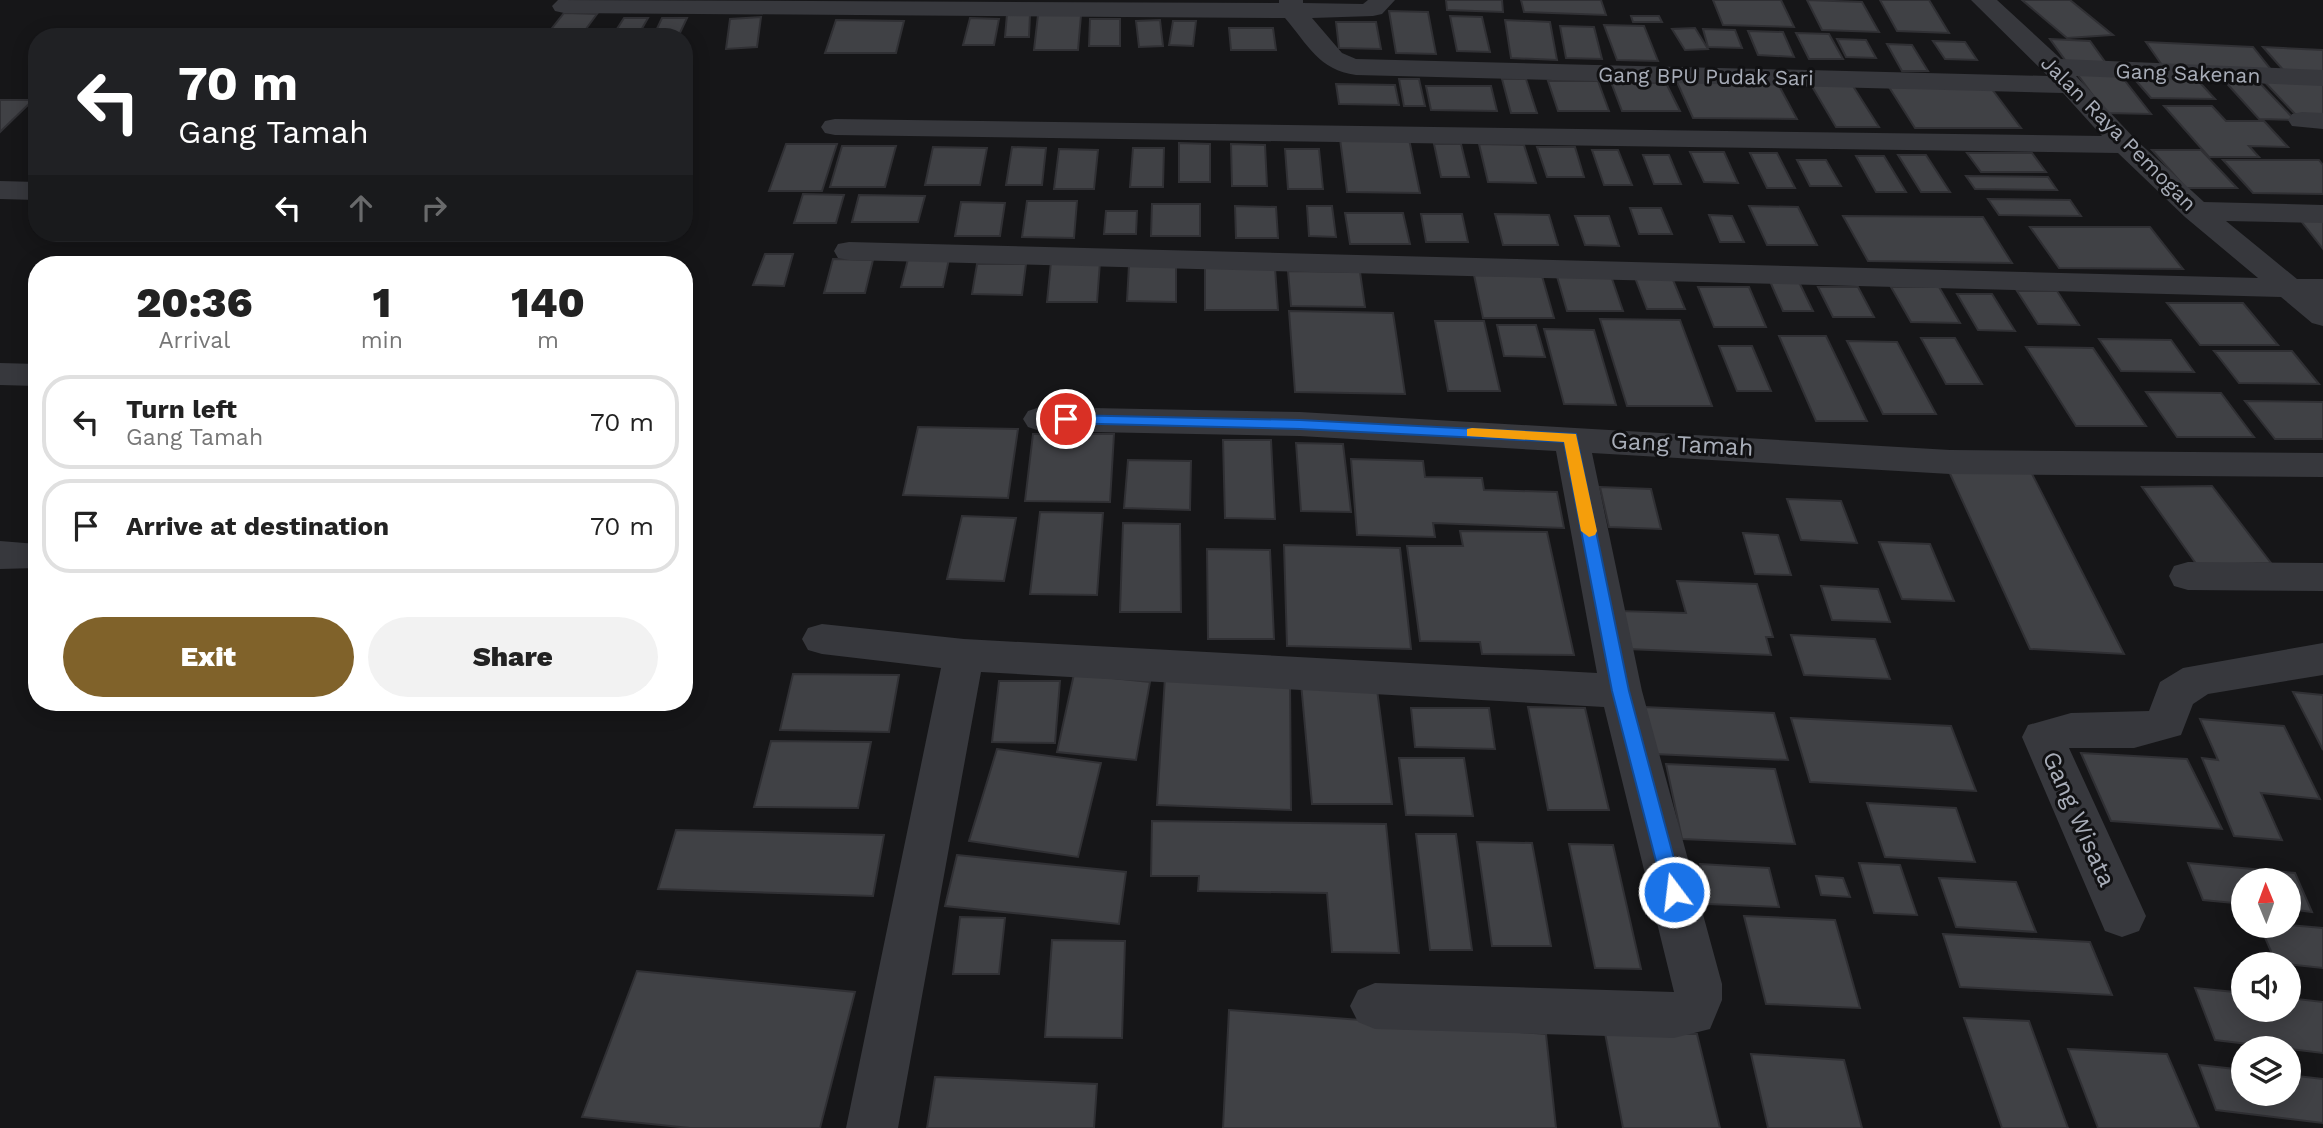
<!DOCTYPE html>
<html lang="en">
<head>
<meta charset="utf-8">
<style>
  :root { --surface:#fff; --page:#f2f2f2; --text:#222; --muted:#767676; --line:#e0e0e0; --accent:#80622a }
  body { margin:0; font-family:"Work Sans",sans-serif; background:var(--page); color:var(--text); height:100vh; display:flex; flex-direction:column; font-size:26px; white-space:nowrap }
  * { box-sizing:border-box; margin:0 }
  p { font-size:23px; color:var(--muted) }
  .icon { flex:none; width:38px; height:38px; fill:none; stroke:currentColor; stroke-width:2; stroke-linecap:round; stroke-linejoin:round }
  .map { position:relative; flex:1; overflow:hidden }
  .panel { position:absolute; left:28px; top:256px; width:665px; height:455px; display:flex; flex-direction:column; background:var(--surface); border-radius:28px; box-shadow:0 4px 18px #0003 }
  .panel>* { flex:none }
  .banner { position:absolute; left:28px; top:28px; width:665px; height:214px; border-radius:28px; box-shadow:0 4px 18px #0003; background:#202124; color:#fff; overflow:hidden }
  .needle { width:46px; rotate:359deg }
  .fabs { position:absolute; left:2231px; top:868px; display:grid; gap:14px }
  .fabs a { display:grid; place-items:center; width:70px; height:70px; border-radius:50%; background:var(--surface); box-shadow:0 4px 18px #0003; font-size:35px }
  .pin { position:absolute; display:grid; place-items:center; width:60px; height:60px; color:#fff; margin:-30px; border:4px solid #fff; border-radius:50%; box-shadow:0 2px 7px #0007 }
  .me { position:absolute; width:77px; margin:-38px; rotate:345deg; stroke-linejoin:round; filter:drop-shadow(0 0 5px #0008) }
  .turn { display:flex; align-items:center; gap:24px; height:147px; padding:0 35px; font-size:32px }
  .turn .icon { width:91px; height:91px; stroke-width:2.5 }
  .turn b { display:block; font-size:49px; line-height:60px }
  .lanes { display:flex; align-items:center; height:66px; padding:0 35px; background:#0003; justify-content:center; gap:35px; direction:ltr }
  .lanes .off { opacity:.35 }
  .eta { display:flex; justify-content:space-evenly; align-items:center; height:119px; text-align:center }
  .eta b { font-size:42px; font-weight:800; line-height:49px }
  .action { display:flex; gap:14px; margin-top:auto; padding:14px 35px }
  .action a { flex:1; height:80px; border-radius:42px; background:var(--accent); color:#fff; font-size:28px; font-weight:800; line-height:80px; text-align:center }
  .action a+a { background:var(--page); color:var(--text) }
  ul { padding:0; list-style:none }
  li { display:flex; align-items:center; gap:21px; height:94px; margin:0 14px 10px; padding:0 21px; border:4px solid var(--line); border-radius:28px }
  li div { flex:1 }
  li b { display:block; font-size:26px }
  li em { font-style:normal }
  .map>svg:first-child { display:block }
  .building { fill:#404145; stroke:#303034; stroke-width:2 }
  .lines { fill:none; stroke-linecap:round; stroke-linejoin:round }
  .minor { fill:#37383d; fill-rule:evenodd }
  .route { fill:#1a73e8; stroke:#114b97; stroke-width:2 }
  .slow { fill:#f59e0b }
  .labels { text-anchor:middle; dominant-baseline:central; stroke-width:6; stroke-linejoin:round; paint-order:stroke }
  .far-street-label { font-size:21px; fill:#a8adb8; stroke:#111113 }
  .street-label { font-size:24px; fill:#a8adb8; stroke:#111113 }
</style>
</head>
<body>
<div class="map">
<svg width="2323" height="1128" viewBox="0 0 2323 1128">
  <rect width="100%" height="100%" fill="#161618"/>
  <g class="building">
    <polygon points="1446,0 1502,0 1503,12 1447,10"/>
    <polygon points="1521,0 1601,0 1606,15 1524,12"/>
    <polygon points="1713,0 1781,0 1794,27 1723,25"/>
    <polygon points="1807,0 1862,2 1879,32 1822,30"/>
    <polygon points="1880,0 1929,0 1949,33 1897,31"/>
    <polygon points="2022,0 2070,0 2113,35 2067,38"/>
    <polygon points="1389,11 1428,12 1436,54 1396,53"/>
    <polygon points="564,13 597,14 580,37 545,37"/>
    <polygon points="1007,14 1030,14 1029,37 1005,37"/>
    <polygon points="1038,15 1081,15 1078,50 1034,50"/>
    <polygon points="1450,16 1482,17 1490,52 1457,51"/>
    <polygon points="1631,16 1659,16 1662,22 1633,22"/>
    <polygon points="761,17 757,47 726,49 730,19"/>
    <polygon points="624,18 648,18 640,32 615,32"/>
    <polygon points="662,18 687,18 678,37 653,37"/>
    <polygon points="970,18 999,19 994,45 963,45"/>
    <polygon points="1090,19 1120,19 1120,46 1089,46"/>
    <polygon points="836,20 904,21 896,53 825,53"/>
    <polygon points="1160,20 1163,46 1139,47 1136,21"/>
    <polygon points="1505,20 1550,22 1557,60 1511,58"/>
    <polygon points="1173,21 1196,21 1193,46 1169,45"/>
    <polygon points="1336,22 1376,22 1381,49 1339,48"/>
    <polygon points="1604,25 1644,26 1658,61 1617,60"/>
    <polygon points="1560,26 1594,27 1602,59 1566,58"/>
    <polygon points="1229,28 1273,28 1276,50 1231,50"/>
    <polygon points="1695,28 1708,49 1685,50 1672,29"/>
    <polygon points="1703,29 1735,30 1742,48 1708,47"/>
    <polygon points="1748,31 1783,32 1794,57 1758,55"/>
    <polygon points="610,32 645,33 642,37 607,37"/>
    <polygon points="1796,33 1829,34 1843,59 1809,59"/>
    <polygon points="1837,39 1866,40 1876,58 1846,57"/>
    <polygon points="2050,39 2090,41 2108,66 2068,64"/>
    <polygon points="1933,41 1965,42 1977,60 1945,59"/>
    <polygon points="2146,42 2253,47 2272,71 2162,65"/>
    <polygon points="1887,44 1912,45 1928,71 1902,71"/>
    <polygon points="2263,47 2323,50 2323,74 2285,72"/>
    <polygon points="2075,71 2118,72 2151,114 2106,113"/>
    <polygon points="2130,74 2193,75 2215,99 2151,98"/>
    <polygon points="2220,76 2254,77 2295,120 2259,119"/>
    <polygon points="2260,77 2323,79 2323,115 2295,114"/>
    <polygon points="1399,79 1419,79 1425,106 1404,106"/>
    <polygon points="1502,79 1526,79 1537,113 1511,113"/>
    <polygon points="1548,81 1598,81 1609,111 1558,111"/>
    <polygon points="1611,82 1666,83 1680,111 1622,111"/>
    <polygon points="1677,82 1777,82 1797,119 1693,118"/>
    <polygon points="1810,83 1851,83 1879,127 1836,127"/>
    <polygon points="1336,84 1395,85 1399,105 1339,104"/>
    <polygon points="1426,86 1491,86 1497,111 1431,110"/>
    <polygon points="1889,87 1991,88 2021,128 1915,128"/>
    <polygon points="0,100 33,100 0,132"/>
    <polygon points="2164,106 2212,106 2226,121 2264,121 2288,147 2249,146 2259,157 2209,157"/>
    <polygon points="1340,139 1409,139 1420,193 1347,192"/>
    <polygon points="1179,143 1210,144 1210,182 1179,182"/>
    <polygon points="786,144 837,144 822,191 769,191"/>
    <polygon points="1231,144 1265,145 1267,186 1232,186"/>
    <polygon points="1434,144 1461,144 1469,177 1441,177"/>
    <polygon points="1479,144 1524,145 1536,183 1488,182"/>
    <polygon points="842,146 896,146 885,187 830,187"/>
    <polygon points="933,147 987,148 980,185 925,185"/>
    <polygon points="1012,147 1046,148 1042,185 1006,185"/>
    <polygon points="1537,147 1575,147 1584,177 1547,177"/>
    <polygon points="1133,148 1164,148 1163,187 1130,187"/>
    <polygon points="1059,149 1098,150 1094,189 1054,189"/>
    <polygon points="1285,149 1319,149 1323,189 1288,189"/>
    <polygon points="1592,150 1618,150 1632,185 1604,185"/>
    <polygon points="2152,150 2201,150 2237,188 2186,188"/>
    <polygon points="1690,152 1724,152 1738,183 1704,182"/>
    <polygon points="1750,153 1777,153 1795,188 1767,188"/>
    <polygon points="1967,153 2032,153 2046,172 1981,172"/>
    <polygon points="1643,155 1669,155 1681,184 1654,184"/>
    <polygon points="1898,155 1926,155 1950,192 1921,192"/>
    <polygon points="1856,156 1884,156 1906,192 1876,192"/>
    <polygon points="1797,160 1826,160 1841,186 1810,186"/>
    <polygon points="2223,160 2319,160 2323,165 2323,194 2253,193"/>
    <polygon points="1966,176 2048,177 2057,190 1975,189"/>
    <polygon points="803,194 844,195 836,223 794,223"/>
    <polygon points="859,195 925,196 918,222 852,222"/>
    <polygon points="1988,199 2070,200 2081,216 1999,215"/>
    <polygon points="1027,201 1077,201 1074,238 1022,237"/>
    <polygon points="961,202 1005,203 1000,236 955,236"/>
    <polygon points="1152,204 1200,204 1200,236 1151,236"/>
    <polygon points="1235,206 1276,207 1278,238 1236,238"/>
    <polygon points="1307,206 1332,206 1336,237 1309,236"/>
    <polygon points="1749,206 1798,207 1817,245 1767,245"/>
    <polygon points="1630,208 1661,208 1672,234 1639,234"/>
    <polygon points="1106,211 1137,211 1136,234 1104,234"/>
    <polygon points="1345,213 1403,213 1410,244 1350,244"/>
    <polygon points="1421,214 1462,214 1468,242 1426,242"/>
    <polygon points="1495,214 1549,215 1558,245 1503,245"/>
    <polygon points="1709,215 1732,216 1744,242 1720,242"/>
    <polygon points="1575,216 1609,216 1619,246 1585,245"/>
    <polygon points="1843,216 1983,217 2012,263 1868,261"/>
    <polygon points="2298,217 2323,218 2323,249"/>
    <polygon points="2030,227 2150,227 2183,269 2059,268"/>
    <polygon points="765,254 793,254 784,286 753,285"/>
    <polygon points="833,259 873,260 865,293 824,293"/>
    <polygon points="908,259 949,259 943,287 901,287"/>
    <polygon points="1051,262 1100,262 1097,302 1047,302"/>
    <polygon points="977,264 1026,264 1022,295 972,294"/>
    <polygon points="1129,265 1176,266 1176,302 1127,301"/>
    <polygon points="1205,267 1275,268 1278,310 1205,310"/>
    <polygon points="1288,271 1360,272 1365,307 1291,306"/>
    <polygon points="1556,273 1610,273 1623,311 1567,311"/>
    <polygon points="1474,275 1542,276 1554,318 1483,318"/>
    <polygon points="1634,275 1671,275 1685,309 1647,309"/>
    <polygon points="1769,279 1798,280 1813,311 1783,311"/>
    <polygon points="1698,287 1749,287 1766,327 1714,327"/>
    <polygon points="1818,287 1858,287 1874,317 1833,317"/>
    <polygon points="1891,287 1939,287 1960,323 1911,322"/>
    <polygon points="2017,291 2057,291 2079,325 2038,324"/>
    <polygon points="1957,294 1992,294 2015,331 1978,330"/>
    <polygon points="2167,303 2243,303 2278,345 2200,345"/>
    <polygon points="1289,311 1393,313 1405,394 1295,392"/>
    <polygon points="1600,319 1680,320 1712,406 1627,406"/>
    <polygon points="1435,321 1484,321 1500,391 1448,391"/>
    <polygon points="1497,325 1536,325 1545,357 1504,356"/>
    <polygon points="1544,329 1594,330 1616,405 1564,404"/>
    <polygon points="1779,336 1826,336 1867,421 1816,421"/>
    <polygon points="1921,338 1955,338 1982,384 1946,384"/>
    <polygon points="2099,339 2171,340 2194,372 2121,371"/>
    <polygon points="1847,341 1897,342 1936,414 1883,414"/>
    <polygon points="1719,346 1752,346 1771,391 1737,391"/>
    <polygon points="2026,347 2093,348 2146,426 2076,426"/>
    <polygon points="2214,351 2292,351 2319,384 2239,383"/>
    <polygon points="2146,392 2221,393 2254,437 2177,437"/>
    <polygon points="2245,401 2323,402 2323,439 2275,439"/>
    <polygon points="918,427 1018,429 1008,498 903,495"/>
    <polygon points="1033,434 1114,434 1110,502 1025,501"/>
    <polygon points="1223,440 1271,440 1275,519 1225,518"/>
    <polygon points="1296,443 1343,444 1351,512 1301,511"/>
    <polygon points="1351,459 1423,461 1425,477 1482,478 1484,490 1557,492 1564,528 1433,523 1435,537 1357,535"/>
    <polygon points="1128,460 1191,461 1190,510 1124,508"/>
    <polygon points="1947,467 2030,470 2124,654 2030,649"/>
    <polygon points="2212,486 2271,563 2197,565 2142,487"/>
    <polygon points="1600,487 1651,489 1661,529 1609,527"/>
    <polygon points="1787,499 1841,501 1857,543 1801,540"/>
    <polygon points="1040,512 1103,513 1097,595 1030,594"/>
    <polygon points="962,516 1016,518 1004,581 947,579"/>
    <polygon points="1123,523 1180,524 1181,612 1120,612"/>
    <polygon points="1460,531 1547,532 1574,655 1482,654 1480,642 1420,641 1407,546 1463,546"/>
    <polygon points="1743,533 1778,535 1791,575 1755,574"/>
    <polygon points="1879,542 1930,544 1954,601 1902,599"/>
    <polygon points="1284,545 1400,548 1411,649 1287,646"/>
    <polygon points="1207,549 1270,550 1274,639 1208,639"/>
    <polygon points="1677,581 1757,584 1773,637 1766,637 1771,655 1627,649 1619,611 1686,613"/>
    <polygon points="1821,586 1878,589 1890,622 1832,620"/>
    <polygon points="1791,635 1875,639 1890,679 1804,675"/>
    <polygon points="793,674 899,675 889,732 780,730"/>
    <polygon points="1074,674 1150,682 1136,760 1057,752"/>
    <polygon points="1165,677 1290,682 1291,810 1157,805"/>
    <polygon points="999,681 1060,681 1055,743 992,742"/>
    <polygon points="1376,682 1392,804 1312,804 1301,683"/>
    <polygon points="2293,692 2323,695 2323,750"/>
    <polygon points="1528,707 1585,708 1609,810 1548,810"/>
    <polygon points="1644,707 1774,713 1788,760 1654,754"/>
    <polygon points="1411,708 1489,708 1495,749 1415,747"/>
    <polygon points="1791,718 1951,726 1976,791 1810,782"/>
    <polygon points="2200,719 2284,726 2320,799 2261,793 2282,840 2234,836 2202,758 2218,760"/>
    <polygon points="771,741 871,742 858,808 754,807"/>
    <polygon points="997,749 1101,763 1078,857 969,841"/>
    <polygon points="2081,753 2187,759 2222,829 2111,821"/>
    <polygon points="1399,758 1464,758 1473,816 1406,815"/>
    <polygon points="1666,764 1775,769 1795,844 1682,839"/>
    <polygon points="1867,803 1956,808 1975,862 1885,857"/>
    <polygon points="1152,821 1386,824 1399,953 1332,952 1327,893 1198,891 1199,876 1151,876"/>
    <polygon points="676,830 884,835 873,896 658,889"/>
    <polygon points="1416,834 1456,834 1472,950 1430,950"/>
    <polygon points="1477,842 1532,843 1551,946 1492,946"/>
    <polygon points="1569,844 1613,845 1641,969 1595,968"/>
    <polygon points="957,855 1126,872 1119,924 945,906"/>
    <polygon points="1859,863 1900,865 1917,915 1874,913"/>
    <polygon points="2188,863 2295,873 2312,912 2289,909 2289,880 2244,880 2244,904 2203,900"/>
    <polygon points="1700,864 1769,868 1779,907 1708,904"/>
    <polygon points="1816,876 1843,878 1850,897 1821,895"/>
    <polygon points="1939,878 2016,882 2036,932 1956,927"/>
    <polygon points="1744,916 1835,920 1860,1008 1766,1004"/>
    <polygon points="960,917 1005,918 999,974 953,974"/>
    <polygon points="2289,925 2323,928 2323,968 2276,963 2260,926"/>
    <polygon points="1943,934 2090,942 2112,995 1960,987"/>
    <polygon points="1052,940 1125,941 1122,1038 1045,1037"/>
    <polygon points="637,971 855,992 820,1128 690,1128 582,1117"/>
    <polygon points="2195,988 2244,993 2244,1010 2289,1010 2289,998 2323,1002 2323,1053 2215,1040"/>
    <polygon points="1229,1010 1546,1034 1556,1128 1223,1128"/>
    <polygon points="1964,1018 2029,1021 2068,1128 2002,1128"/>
    <polygon points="1605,1033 1697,1034 1720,1128 1623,1128"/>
    <polygon points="2068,1049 2167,1054 2199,1128 2098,1128"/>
    <polygon points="1751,1054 1844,1060 1862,1128 1768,1128"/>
    <polygon points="2199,1065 2244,1070 2244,1094 2289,1094 2289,1075 2323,1079 2323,1123 2216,1110"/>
    <polygon points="935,1077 1097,1084 1094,1128 927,1128"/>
  </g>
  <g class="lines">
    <g class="minor">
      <path d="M 558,0 L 1279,3 L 1279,0 L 1303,0 L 1303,3 L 1363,4 L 1368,0 L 1395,0 L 1382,14 L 1373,16 L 1312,18 L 1342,53 L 1356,59 L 2048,76 L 1971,0 L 1997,0 L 2061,59 L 2323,70 L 2323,86 L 2076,76 L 2135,139 L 2204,202 L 2323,205 L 2323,223 L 2226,221 L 2297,279 L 2323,279 L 2323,326 L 2312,323 L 2281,297 L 849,260 L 838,258 L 834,251 L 838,244 L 849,242 L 2258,278 L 2185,217 L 2118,153 L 835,135 L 825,133 L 821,127 L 825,121 L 835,119 L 2102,136 L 2063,93 L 1356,75 C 1319,70 1308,45 1285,18 L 564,13 L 555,11 L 552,6 Z"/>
      <polygon points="2302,112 2323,113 2323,129 2292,126 2288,120 2292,114"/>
      <polygon points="0,181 37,182 37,200 0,199"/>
      <polygon points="0,363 37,364 37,386 0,385"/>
      <polygon points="1040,407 1300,412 1950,450 2323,453 2323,477 1950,474 1592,453 1642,691 1722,984 1722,1000 1710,1029 1674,1038 1375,1029 1358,1022 1350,1006 1358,990 1375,983 1674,992 1604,707 981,672 898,1128 846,1128 941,668 822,654 808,650 802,639 808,628 822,624 964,639 1597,673 1556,451 1300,436 1040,431 1028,427 1023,419 1028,411"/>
      <polygon points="0,541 37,544 37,568 0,569"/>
      <polygon points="2188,562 2323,563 2323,591 2188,590 2174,586 2169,576 2174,566"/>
      <polygon points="2323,643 2323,675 2208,694 2193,704 2181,735 2134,748 2069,748 2146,916 2139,931 2122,937 2105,931 2022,737 2028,725 2071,713 2149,711 2160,682 2183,668"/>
    </g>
  </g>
  <polygon class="route" points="1066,415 1300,420 1576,434 1629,691 1683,892 1681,898 1674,901 1667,898 1664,892 1612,691 1564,442 1300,429 1061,423 1059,419"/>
  <polygon class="slow" points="1472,428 1576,434 1597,531 1595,535 1589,537 1581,531 1564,442 1467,436 1467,429"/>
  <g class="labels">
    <g class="far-street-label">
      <text transform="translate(2188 73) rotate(2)">Gang Sakenan</text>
      <text transform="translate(1706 76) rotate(1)">Gang BPU Pudak Sari</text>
      <text transform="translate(2119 133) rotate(45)">Jalan Raya Pemogan</text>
    </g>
    <g class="street-label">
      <text transform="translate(1682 444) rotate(3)">Gang Tamah</text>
      <text transform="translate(2079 819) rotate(66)">Gang Wisata</text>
    </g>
  </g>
</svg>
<div class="fabs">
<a><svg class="needle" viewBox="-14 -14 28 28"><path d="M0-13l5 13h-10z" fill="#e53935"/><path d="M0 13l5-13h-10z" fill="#767676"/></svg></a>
<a><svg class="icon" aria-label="sound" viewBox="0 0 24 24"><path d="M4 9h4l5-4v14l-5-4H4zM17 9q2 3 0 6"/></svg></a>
<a><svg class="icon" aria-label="layers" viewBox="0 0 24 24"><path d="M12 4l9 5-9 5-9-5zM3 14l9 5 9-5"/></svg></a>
</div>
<div class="pin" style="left:1066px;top:419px;background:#d93025"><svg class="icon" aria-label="arrive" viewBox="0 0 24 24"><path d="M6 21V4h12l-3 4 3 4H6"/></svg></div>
<svg class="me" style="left:1674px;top:892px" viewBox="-20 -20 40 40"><circle r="17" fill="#1a73e8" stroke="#fff" stroke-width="3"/><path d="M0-11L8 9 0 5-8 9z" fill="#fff"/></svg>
<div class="banner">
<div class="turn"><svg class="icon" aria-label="left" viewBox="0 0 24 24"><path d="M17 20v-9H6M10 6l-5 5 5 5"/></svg><div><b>70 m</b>Gang Tamah</div></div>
<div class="lanes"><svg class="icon" aria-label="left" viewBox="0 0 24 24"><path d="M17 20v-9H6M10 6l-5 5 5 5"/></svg><svg class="icon off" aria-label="ahead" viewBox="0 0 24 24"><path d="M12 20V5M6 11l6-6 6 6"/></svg><svg class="icon off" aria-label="right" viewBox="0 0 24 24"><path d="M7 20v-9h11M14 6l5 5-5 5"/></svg></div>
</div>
<section class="panel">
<div class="eta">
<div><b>20:36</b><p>Arrival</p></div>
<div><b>1</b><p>min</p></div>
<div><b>140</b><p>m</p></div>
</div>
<ul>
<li><svg class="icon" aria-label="left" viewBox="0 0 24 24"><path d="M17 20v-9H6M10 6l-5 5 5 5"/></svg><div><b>Turn left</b><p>Gang Tamah</p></div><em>70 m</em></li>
<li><svg class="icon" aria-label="arrive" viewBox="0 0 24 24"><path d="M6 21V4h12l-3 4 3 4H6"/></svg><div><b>Arrive at destination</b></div><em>70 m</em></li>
</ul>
<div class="action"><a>Exit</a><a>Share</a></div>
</section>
</div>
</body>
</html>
